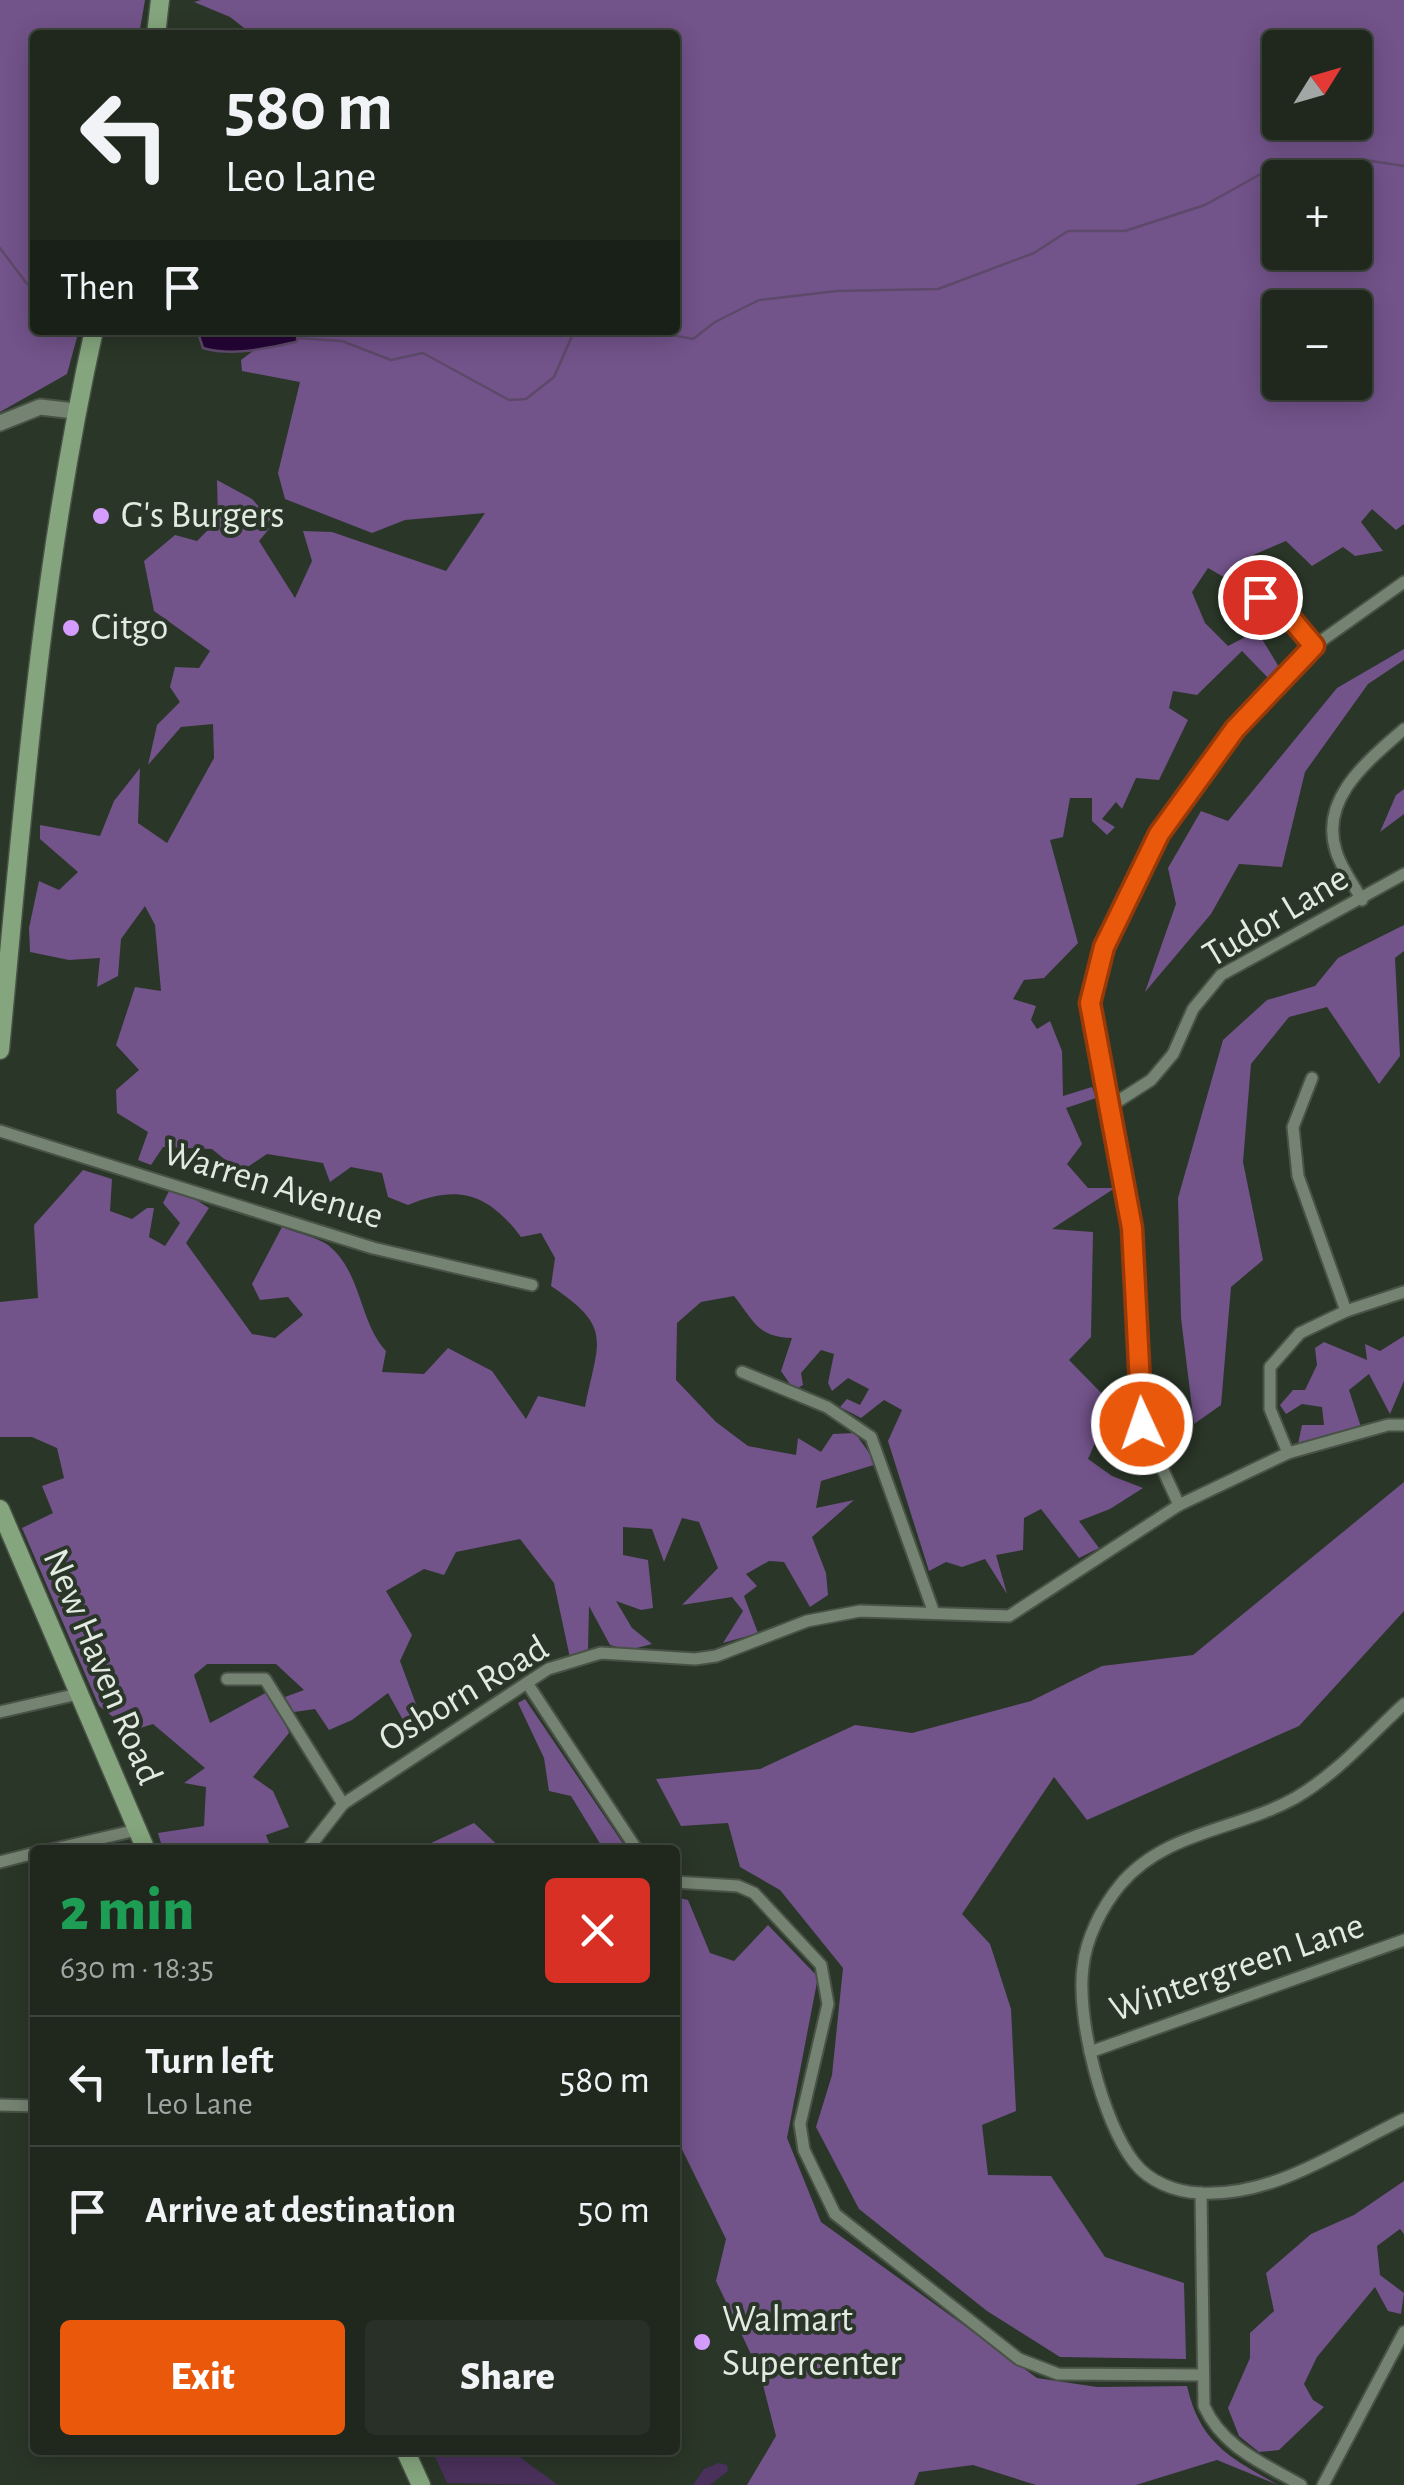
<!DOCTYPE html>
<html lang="en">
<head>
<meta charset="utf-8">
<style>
  :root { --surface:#20281e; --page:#283027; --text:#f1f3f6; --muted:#a2a6a4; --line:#3d443c; --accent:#ea580c }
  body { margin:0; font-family:"Alegreya Sans",sans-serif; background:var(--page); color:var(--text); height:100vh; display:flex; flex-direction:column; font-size:38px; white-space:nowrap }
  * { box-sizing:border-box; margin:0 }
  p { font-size:32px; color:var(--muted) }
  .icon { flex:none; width:55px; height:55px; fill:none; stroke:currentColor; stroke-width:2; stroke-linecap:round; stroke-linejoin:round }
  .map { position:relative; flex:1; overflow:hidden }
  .side { position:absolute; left:30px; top:1845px; width:650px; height:610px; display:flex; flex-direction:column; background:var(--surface); border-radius:10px; box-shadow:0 5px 25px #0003,0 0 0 2px var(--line) }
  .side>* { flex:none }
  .top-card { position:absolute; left:30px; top:30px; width:650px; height:305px; border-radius:10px; box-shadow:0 5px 25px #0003,0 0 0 2px var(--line); background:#20281e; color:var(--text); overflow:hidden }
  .needle { width:65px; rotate:53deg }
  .buttons { position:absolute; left:1262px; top:30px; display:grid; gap:20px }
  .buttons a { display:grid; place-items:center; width:110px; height:110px; border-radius:10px; background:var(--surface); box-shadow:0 5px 25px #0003,0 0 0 2px var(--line); font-size:50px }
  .pin { position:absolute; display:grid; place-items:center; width:85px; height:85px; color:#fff; margin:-42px; border:5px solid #fff; border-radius:50%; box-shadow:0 2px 10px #0007 }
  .me { position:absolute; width:110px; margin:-55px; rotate:357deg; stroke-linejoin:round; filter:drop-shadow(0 0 8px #0008) }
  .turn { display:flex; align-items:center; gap:35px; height:210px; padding:0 30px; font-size:45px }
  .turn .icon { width:130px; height:130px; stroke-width:2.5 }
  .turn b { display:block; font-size:70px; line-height:85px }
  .then { display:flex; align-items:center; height:95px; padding:0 30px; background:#0003; gap:20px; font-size:38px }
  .round { display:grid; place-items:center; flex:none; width:105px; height:105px; border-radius:10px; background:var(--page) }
  .head { display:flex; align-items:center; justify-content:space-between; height:170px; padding:0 30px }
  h1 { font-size:60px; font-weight:800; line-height:75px; color:#1e9e55 }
  .primary-button { display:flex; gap:20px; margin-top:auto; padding:20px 30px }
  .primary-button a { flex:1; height:115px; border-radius:10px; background:var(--accent); color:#fff; font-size:40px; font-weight:800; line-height:115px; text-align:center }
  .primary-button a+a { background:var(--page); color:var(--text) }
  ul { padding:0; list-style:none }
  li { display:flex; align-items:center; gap:30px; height:130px; padding:0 30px; border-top:2px solid var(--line) }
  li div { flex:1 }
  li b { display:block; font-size:38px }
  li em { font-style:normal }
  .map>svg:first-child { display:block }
  .green { fill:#4a315c }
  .forest { fill:#72538a; fill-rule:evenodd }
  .water { fill:#240435; stroke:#5d4969; stroke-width:2.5 }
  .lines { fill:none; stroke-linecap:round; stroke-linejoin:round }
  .stream { stroke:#5d4969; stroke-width:2.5 }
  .street-casing { stroke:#495246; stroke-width:15 }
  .secondary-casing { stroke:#495246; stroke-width:19 }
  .primary-casing { stroke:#495246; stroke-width:21 }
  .street { stroke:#758372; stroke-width:11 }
  .secondary { stroke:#758372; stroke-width:15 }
  .primary { stroke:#84a57d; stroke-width:18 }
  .route-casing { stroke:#983908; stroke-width:25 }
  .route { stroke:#ea580c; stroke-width:18 }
  .poi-dot { fill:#d49cfc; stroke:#2a3628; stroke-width:4 }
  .labels { text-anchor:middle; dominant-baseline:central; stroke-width:8; stroke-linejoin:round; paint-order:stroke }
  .poi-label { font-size:38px; fill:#e2eae1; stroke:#2a3628; text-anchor:start }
  .street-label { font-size:38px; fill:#e2eae1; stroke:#2a3628 }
</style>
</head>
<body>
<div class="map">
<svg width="1404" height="2485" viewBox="0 0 1404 2485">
  <rect width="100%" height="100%" fill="#2a3628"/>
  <g class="green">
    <polygon points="432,2450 510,2450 558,2485 447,2483"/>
    <polygon points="719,2463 727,2465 728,2471 710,2485 693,2485 704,2469"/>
  </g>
  <g class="forest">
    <polygon points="0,0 145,0 139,35 35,35 35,330 79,330 67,374 0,412"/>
    <path d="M 201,0 L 1404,0 L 1404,524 L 1396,530 L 1372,509 L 1361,522 L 1383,551 L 1355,556 L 1343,547 L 1312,566 L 1286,541 L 1241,560 L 1241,587 L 1208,568 L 1192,592 L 1205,623 L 1228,646 L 1257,631 L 1282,672 L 1272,682 L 1242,651 L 1197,695 L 1173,691 L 1169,708 L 1188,720 L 1159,780 L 1136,778 L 1122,809 L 1116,802 L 1102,819 L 1115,827 L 1107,835 L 1092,821 L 1092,798 L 1070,798 L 1063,837 L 1050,840 L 1078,943 L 1044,978 L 1024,980 L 1013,999 L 1036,1006 L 1031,1020 L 1037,1029 L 1050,1021 L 1062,1051 L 1063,1096 L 1092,1087 L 1096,1098 L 1066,1108 L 1082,1144 L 1067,1164 L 1088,1188 L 1115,1188 L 1052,1229 L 1093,1232 L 1091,1337 L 1069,1360 L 1117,1409 L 1099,1434 L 1088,1459 L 1112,1476 L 1143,1488 L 1110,1509 L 1079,1521 L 1099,1548 L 1079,1558 L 1041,1509 L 1024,1518 L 1023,1550 L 996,1555 L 1007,1594 L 985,1559 L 962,1567 L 946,1562 L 929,1571 L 888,1441 L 902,1410 L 884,1400 L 861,1418 L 840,1407 L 847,1399 L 860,1405 L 869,1389 L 848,1378 L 832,1391 L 828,1383 L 834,1354 L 821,1350 L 801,1373 L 803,1385 L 794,1390 L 781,1371 L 792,1338 C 757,1337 754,1321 734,1296 L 701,1302 L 677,1323 L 676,1380 L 716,1422 L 748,1446 L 796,1455 L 798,1438 L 821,1452 L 833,1434 L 855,1433 L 877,1464 L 821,1481 L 816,1508 L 854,1500 L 812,1537 L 826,1573 L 828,1595 L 810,1607 L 784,1562 L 769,1561 L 746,1574 L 757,1586 L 744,1596 L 758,1633 L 723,1643 L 743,1611 L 732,1597 L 682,1605 L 718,1568 L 699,1522 L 682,1518 L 664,1562 L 652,1529 L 623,1527 L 623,1555 L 648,1560 L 653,1608 L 641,1610 L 616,1601 L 632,1628 L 652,1644 L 629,1650 L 610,1645 L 589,1606 L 588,1649 L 570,1658 L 554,1583 L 520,1539 L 456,1552 L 444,1575 L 424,1569 L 386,1591 L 412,1635 L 400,1661 L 423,1723 L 408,1729 L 388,1693 L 352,1720 L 329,1730 L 315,1709 L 294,1712 L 285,1697 L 304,1690 L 276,1664 L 207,1664 L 194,1675 L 210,1723 L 271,1690 L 289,1733 L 253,1777 L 273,1791 L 289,1827 L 266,1835 L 272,1850 L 163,1850 L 158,1833 L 204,1826 L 206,1787 L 184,1783 L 205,1768 L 153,1724 L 131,1731 L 99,1706 L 22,1528 L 53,1513 L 42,1486 L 64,1478 L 57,1448 L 32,1437 L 0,1437 L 0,1302 L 38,1298 L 34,1225 L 83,1170 L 112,1179 L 110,1211 L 132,1219 L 147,1208 L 154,1208 L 149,1237 L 165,1246 L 180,1223 L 163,1203 L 172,1185 L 209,1208 L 186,1243 L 252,1334 L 275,1338 L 303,1315 L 288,1297 L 260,1300 L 252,1284 L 282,1227 C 296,1233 317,1237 328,1245 C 362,1272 359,1322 386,1351 L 382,1372 L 424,1374 L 448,1348 L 492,1371 L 526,1419 L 538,1396 L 585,1407 C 598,1340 614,1328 551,1286 L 555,1258 L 541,1233 L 521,1237 C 488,1193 458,1184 408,1205 L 388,1197 L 382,1173 L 351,1167 L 330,1182 L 323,1163 L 267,1154 L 240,1172 L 212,1149 L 163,1147 L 151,1165 L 138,1160 L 148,1132 L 117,1113 L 116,1090 L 139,1070 L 116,1045 L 135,987 L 161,991 L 155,925 L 145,906 L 121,939 L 118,976 L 97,987 L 100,958 L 69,960 L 30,952 L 29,928 L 39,881 L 59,890 L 78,872 L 40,839 L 40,825 L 100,836 L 114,801 L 140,768 L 138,823 L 167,843 L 214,758 L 213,724 L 181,727 L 148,765 L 157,725 L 180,702 L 170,687 L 175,667 L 199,668 L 210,651 L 154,611 L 144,561 L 175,535 L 197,541 L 218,520 L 217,480 L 252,499 L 274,523 L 259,541 L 295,598 L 312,561 L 303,531 L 332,532 L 446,571 L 485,513 L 405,520 L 372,533 L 285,499 L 278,473 L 300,382 L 242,371 L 241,360 L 281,330 L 675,330 L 675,35 L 253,35 L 230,17 L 194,2 ZM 1280,48 L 1355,48 L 1355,122 L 1280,122 ZM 1280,178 L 1355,178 L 1355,252 L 1280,252 ZM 1280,308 L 1355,308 L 1355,382 L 1280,382 Z"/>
    <polygon points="1404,649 1404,660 1368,684 1305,772 1282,867 1239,864 1211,914 1145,992 1176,904 1168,868 1201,811 1228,821 1337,688"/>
    <polygon points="1404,789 1404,814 1380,832 1396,795"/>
    <polygon points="1404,925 1404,951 1395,958 1400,1056 1379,1084 1327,1007 1289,1017 1251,1064 1243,1162 1263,1260 1231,1287 1221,1405 1194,1424 1181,1318 1178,1198 1223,1040 1267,1000 1315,986 1338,958"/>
    <polygon points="1404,1336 1404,1381 1390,1414 1369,1374 1349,1390 1361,1427 1298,1444 1302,1425 1324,1425 1322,1407 1302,1404 1286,1414 1280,1405 1293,1390 1305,1390 1317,1365 1315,1348 1324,1342 1367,1360 1365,1344 1380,1351"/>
    <polygon points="1404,1482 1404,1611 1299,1726 1087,1820 1054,1777 962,1914 990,1944 1011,2009 1016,2111 982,2125 988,2175 1051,2176 1105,2257 1184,2283 1186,2359 1060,2357 987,2311 859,2209 816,2127 832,2075 843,1968 780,1890 740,1867 728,1823 681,1826 656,1779 760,1769 855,1725 912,1733 1031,1701 1102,1666 1193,1655"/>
    <polygon points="525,1699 626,1848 627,1850 604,1850 571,1796 549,1791 544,1758 518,1703"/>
    <polygon points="474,1823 503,1850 416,1850"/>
    <path d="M 675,1897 L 688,1900 L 710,1953 L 734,1961 L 768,1925 L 818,1977 L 787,2138 L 821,2222 L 1037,2378 L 1097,2387 L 1187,2386 C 1200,2443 1229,2457 1278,2485 L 1217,2460 L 1136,2485 L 1036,2485 L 973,2465 L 919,2472 L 914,2485 L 747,2485 L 776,2436 L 760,2373 L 716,2281 L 726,2239 L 675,2135 Z"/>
    <polygon points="1404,2181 1404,2234 1400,2229 1377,2246 1380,2275 1404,2293 1401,2314 1388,2311 1375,2287 1317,2357 1304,2384 1313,2400 1324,2407 1279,2450 1259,2452 1239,2436 1228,2408 1250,2358 1250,2333 1274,2311 1266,2273 1311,2234 1354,2215"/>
  </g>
  <path class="water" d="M 197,330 L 288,330 L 301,334 L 296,342 C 265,348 234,357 203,348 Z"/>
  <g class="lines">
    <g class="stream">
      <polyline points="0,248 27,284 35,286"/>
      <polyline points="646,330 693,339 715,322 759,300 837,291 938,289 1034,253 1068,231 1125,231 1205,205 1266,171 1296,167 1325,177 1365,160 1404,166"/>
      <polyline points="297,338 342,341 391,360 423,353 509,400 526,399 554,377 572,336 580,330"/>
    </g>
    <defs>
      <g id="street">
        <polyline points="1259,597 1277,602 1314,646"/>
        <path d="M 1362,900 C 1354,885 1341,868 1336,851 C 1319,798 1369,760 1404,729"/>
        <polyline points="1312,1078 1293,1127 1298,1176 1346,1311"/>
        <polyline points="1109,1107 1151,1080 1173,1054 1193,1009 1221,975 1404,874"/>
        <polyline points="0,1131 373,1248 532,1285"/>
        <polyline points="742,1372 827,1407 871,1437 934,1613"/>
        <polyline points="1288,1453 1270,1409 1270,1367 1300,1333 1346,1311 1404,1292"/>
        <polyline points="1179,1505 1142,1424 1132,1227 1090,1003 1104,947 1159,834 1235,729 1314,646 1404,582"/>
        <polyline points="227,1679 265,1679 343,1804"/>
        <polyline points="527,1683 637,1850"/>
        <path d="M 1404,1704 C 1368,1737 1338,1773 1295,1798 C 1238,1830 1165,1831 1120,1885 C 1102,1907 1086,1938 1083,1967 C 1076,2017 1102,2121 1134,2162 C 1149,2182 1176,2192 1200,2193 C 1274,2197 1339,2150 1404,2119"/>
        <polyline points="0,1712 78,1694"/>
        <polyline points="50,1850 137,1830"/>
        <polyline points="307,1850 343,1804 548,1669 601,1653 695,1659 716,1656 807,1621 860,1611 1009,1616 1179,1505 1288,1453 1388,1425 1404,1425"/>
        <polyline points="0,1862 35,1853"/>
        <polyline points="675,1882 738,1886 754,1893 821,1965 828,2004 800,2124 804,2150 835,2214 1019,2359 1058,2374 1203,2375"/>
        <polyline points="1090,2052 1404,1940"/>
        <polyline points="0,2105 35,2106"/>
        <path d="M 1201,2193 L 1204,2406 C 1223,2448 1263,2463 1301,2485"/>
        <polyline points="1323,2485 1404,2332"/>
      </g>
      <polyline id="secondary" points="0,423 40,407 75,411"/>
      <g id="primary">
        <polyline points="156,35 160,0"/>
        <path d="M 0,1050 C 23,807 41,568 94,330"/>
        <polyline points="0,1509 146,1850"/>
        <polyline points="405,2450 421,2485"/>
      </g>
    </defs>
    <use href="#street" class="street-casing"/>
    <use href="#secondary" class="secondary-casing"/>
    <use href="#primary" class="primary-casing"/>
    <use href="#street" class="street"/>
    <use href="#secondary" class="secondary"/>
    <use href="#primary" class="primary"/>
  </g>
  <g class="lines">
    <defs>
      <polyline id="route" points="1142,1424 1132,1228 1090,1003 1104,947 1159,834 1235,729 1314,646 1277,602 1260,597"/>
    </defs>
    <use href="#route" class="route-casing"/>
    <use href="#route" class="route"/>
  </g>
  <g class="poi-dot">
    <circle cx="101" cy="516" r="10"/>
    <circle cx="71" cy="628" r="10"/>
    <circle cx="702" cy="2342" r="10"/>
  </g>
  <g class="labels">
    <g class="poi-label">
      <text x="121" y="516">G's Burgers</text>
      <text x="91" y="628">Citgo</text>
      <text x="722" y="2320">Walmart<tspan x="722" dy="44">Supercenter</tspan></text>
    </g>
    <g class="street-label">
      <text transform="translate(1276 917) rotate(-31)">Tudor Lane</text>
      <text transform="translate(273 1185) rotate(17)">Warren Avenue</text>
      <text transform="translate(102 1667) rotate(67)">New Haven Road</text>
      <text transform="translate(464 1694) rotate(-31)">Osborn Road</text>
      <text transform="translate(1237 1968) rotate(-19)">Wintergreen Lane</text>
    </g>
  </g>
</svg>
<div class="buttons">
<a><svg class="needle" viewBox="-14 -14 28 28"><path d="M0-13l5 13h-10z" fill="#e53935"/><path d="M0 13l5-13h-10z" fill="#a2a6a4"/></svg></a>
<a>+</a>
<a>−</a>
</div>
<div class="pin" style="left:1260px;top:597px;background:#d93025"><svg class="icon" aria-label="arrive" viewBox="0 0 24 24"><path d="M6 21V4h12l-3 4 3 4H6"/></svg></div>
<svg class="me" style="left:1142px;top:1424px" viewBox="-20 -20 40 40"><circle r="17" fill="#ea580c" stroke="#fff" stroke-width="3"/><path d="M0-11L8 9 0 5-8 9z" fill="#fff"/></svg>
<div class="top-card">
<div class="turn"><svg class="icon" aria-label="left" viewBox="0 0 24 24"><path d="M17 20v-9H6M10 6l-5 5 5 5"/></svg><div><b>580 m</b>Leo Lane</div></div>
<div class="then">Then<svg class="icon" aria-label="arrive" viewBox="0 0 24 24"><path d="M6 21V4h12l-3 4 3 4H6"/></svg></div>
</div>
<section class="side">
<div class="head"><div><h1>2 min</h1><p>630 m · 18:35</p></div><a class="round" style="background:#d93025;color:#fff"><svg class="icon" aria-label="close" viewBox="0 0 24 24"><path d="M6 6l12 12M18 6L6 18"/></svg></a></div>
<ul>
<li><svg class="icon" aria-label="left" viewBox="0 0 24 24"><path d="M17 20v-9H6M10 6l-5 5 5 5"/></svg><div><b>Turn left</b><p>Leo Lane</p></div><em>580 m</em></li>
<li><svg class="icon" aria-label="arrive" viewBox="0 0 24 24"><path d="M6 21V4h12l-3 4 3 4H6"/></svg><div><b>Arrive at destination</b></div><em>50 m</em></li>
</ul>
<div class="primary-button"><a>Exit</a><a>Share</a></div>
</section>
</div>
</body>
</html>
